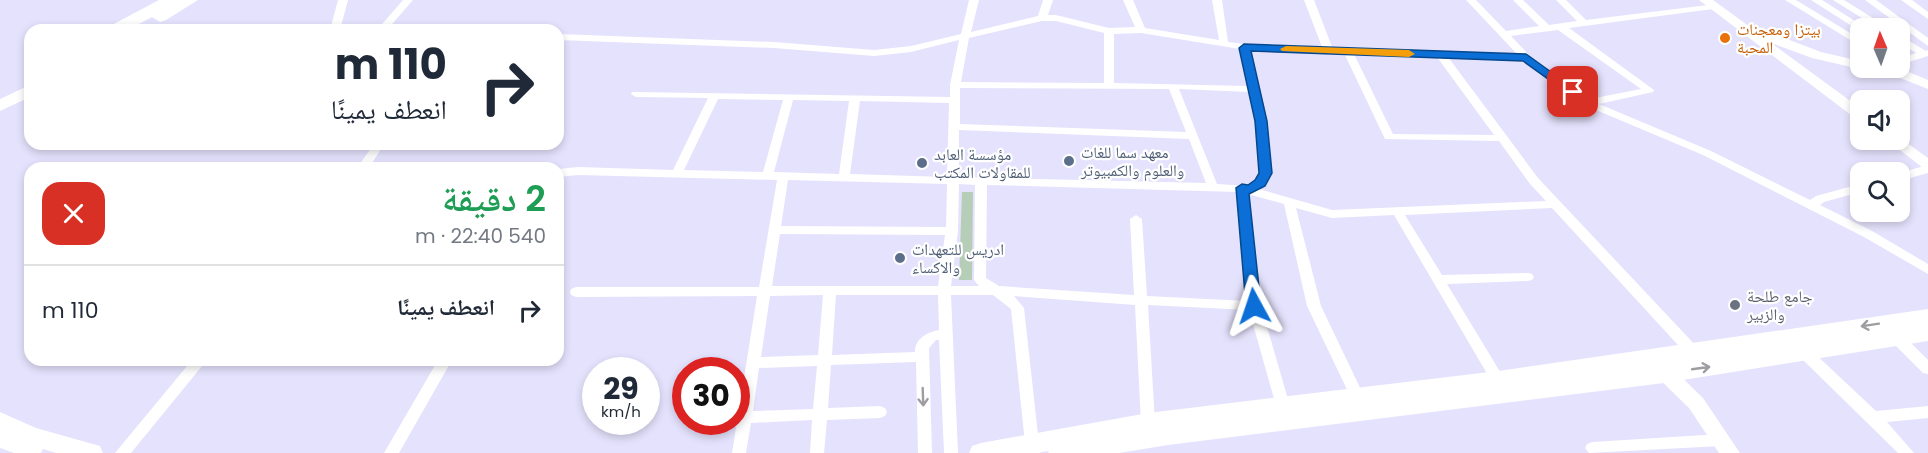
<!DOCTYPE html>
<html lang="ar">
<head>
<meta charset="utf-8">
<style>
  :root { --surface:#fff; --page:#f6f6f7; --text:#1f2937; --muted:#747a83; --line:#e0e1e3 }
  body { margin:0; font-family:Poppins,"Noto Naskh Arabic",sans-serif; background:var(--page); color:var(--text); direction:rtl; height:100vh; display:flex; flex-direction:column; font-size:22px; white-space:nowrap }
  * { box-sizing:border-box; margin:0 }
  p { font-size:20px; color:var(--muted) }
  .icon { flex:none; width:33px; height:33px; fill:none; stroke:currentColor; stroke-width:2; stroke-linecap:round; stroke-linejoin:round }
  .map { position:relative; flex:1; overflow:hidden; direction:ltr }
  .sheet { position:absolute; left:24px; top:162px; width:540px; height:204px; display:flex; flex-direction:column; background:var(--surface); border-radius:18px; box-shadow:0 3px 9px #0003; direction:rtl }
  .sheet>* { flex:none }
  .guide { position:absolute; left:24px; top:24px; width:540px; height:126px; border-radius:18px; box-shadow:0 3px 9px #0003; direction:rtl; background:#fff; color:var(--text); overflow:hidden }
  .needle { width:39px; rotate:358deg }
  .buttons { position:absolute; left:1850px; top:18px; display:grid; gap:12px }
  .buttons a { display:grid; place-items:center; width:60px; height:60px; border-radius:12px; background:var(--surface); box-shadow:0 3px 9px #0003; font-size:30px }
  .speed { position:absolute; left:582px; top:357px; display:flex; gap:12px; font-size:30px; font-weight:700; text-align:center }
  .speed>* { display:grid; place-content:center; width:78px; height:78px; border-radius:50%; background:var(--surface); box-shadow:0 3px 9px #0003; line-height:1 }
  .speed small { font-size:15px; font-weight:400 }
  .speed .limit { border:9px solid #d22; background:#fff; color:#111 }
  .pin { position:absolute; display:grid; place-items:center; width:51px; height:51px; color:#fff; margin:-26px; border-radius:12px; box-shadow:0 3px 9px #0006 }
  .me { position:absolute; width:66px; margin:-33px; rotate:355deg; stroke-linejoin:round; filter:drop-shadow(0 0 4px #0008) }
  .turn { display:flex; align-items:center; gap:21px; height:126px; padding:0 18px; font-size:27px }
  .turn .icon { width:78px; height:78px; stroke-width:2.5 }
  .turn b { display:block; font-size:42px; line-height:51px }
  .round { display:grid; place-items:center; flex:none; width:63px; height:63px; border-radius:18px; background:var(--page) }
  .summary { display:flex; align-items:center; justify-content:space-between; height:102px; padding:0 18px }
  h1 { font-size:36px; font-weight:600; line-height:45px; color:#1e9e55 }
  ul { padding:0; list-style:none }
  li { display:flex; align-items:center; gap:18px; height:90px; padding:0 18px; border-top:2px solid var(--line) }
  li div { flex:1 }
  li b { display:block; font-size:22px }
  li em { font-style:normal }
  .map>svg:first-child { display:block }
  .green { fill:#b6cdb8 }
  .lines { fill:none; stroke-linecap:round; stroke-linejoin:round }
  .minor { fill:#fff; fill-rule:evenodd }
  .tertiary { fill:#fff; fill-rule:evenodd }
  .primary { fill:#fff; fill-rule:evenodd }
  .trunk { fill:#fff; fill-rule:evenodd }
  .oneway { stroke:#9e9da2 }
  .route { fill:#0b6fd7; stroke:#07488c; stroke-width:1.5 }
  .slow { fill:#f59e0b }
  .food-dot { fill:#e8710a; stroke:#fff; stroke-width:2 }
  .service-dot { fill:#5c6f8a; stroke:#fff; stroke-width:2 }
  .worship-dot { fill:#6b7280; stroke:#fff; stroke-width:2 }
  .labels { text-anchor:middle; dominant-baseline:central; stroke-width:4.5; stroke-linejoin:round; paint-order:stroke }
  .food-label { font-size:16px; fill:#c56008; stroke:#fff; text-anchor:start }
  .service-label { font-size:16px; fill:#4e5e75; stroke:#fff; text-anchor:start }
  .worship-label { font-size:16px; fill:#5b616d; stroke:#fff; text-anchor:start }
</style>
</head>
<body>
<div class="map">
<svg width="1928" height="453" viewBox="0 0 1928 453">
  <rect width="100%" height="100%" fill="#e5e2fd"/>
  <polygon class="green" points="962,192 973,192 972,280 959,280"/>
  <g class="lines">
    <g class="minor">
      <polygon points="338,0 348,0 340,30 330,30"/>
      <polygon points="403,0 413,0 387,30 377,30"/>
      <path d="M 969,0 L 979,0 L 971,32 L 1038,16 L 1043,0 L 1053,0 L 1048,15 L 1056,15 L 1109,28 L 1135,27 L 1123,0 L 1133,0 L 1145,28 L 1219,40 L 1212,0 L 1222,0 L 1228,42 L 1244,44 L 1322,47 L 1304,0 L 1314,0 L 1332,47 L 1517,54 L 1466,0 L 1476,0 L 1506,31 L 1539,26 L 1513,0 L 1523,0 L 1549,25 L 1577,21 L 1556,0 L 1566,0 L 1586,20 L 1716,4 L 1716,8 L 1713,9 L 1569,28 L 1654,90 L 1653,92 L 1599,104 L 1711,151 L 1810,200 L 1816,196 L 1860,184 L 1860,192 L 1824,202 L 1820,205 L 1872,231 L 1928,264 L 1928,274 L 1864,237 L 1703,155 L 1584,105 L 1524,60 L 1448,57 L 1538,178 L 1699,349 L 1701,353 L 1699,357 L 1694,358 L 1689,357 L 1552,208 L 1405,215 L 1442,275 L 1528,273 L 1532,274 L 1534,277 L 1532,280 L 1528,281 L 1447,284 L 1508,385 L 1506,389 L 1501,390 L 1496,389 L 1394,215 L 1332,218 L 1296,208 L 1321,306 L 1364,396 L 1362,400 L 1357,402 L 1352,400 L 1307,306 L 1284,204 L 1248,194 L 1261,306 L 1292,413 L 1290,417 L 1285,419 L 1280,417 L 1278,413 L 1249,310 L 1148,305 L 1155,423 L 1153,427 L 1148,429 L 1143,427 L 1141,423 L 1135,305 L 1014,296 L 1024,308 L 1040,453 L 1026,453 L 1011,309 L 993,295 L 951,295 L 958,453 L 944,453 L 939,340 L 936,340 L 929,348 L 932,453 L 918,453 L 916,362 L 831,365 L 828,408 L 880,406 L 885,408 L 887,412 L 885,416 L 880,418 L 827,420 L 824,453 L 810,453 L 812,420 L 751,423 L 746,453 L 732,453 L 757,296 L 576,297 L 571,295 L 570,292 L 571,289 L 576,287 L 759,287 L 777,180 L 578,175 L 558,177 L 558,169 L 578,167 L 673,170 L 708,98 L 636,97 L 631,94 L 632,92 L 950,97 L 950,85 L 959,40 L 911,52 L 874,56 L 774,48 L 558,40 L 558,34 L 774,42 L 874,50 L 911,46 L 961,34 ZM 1042,21 L 1056,21 L 1104,33 L 1104,83 L 961,82 L 969,38 ZM 1558,30 L 1641,89 L 1590,99 L 1529,55 L 1511,36 ZM 1141,33 L 1240,49 L 1248,86 L 1114,83 L 1114,34 ZM 1250,50 L 1344,53 L 1385,139 L 1499,141 L 1530,184 L 1546,201 L 1332,210 L 1259,189 L 1264,186 L 1271,173 L 1266,121 ZM 1354,54 L 1437,57 L 1494,135 L 1393,134 ZM 960,88 L 1169,89 L 1186,132 L 960,124 ZM 1179,89 L 1249,92 L 1256,121 L 1259,173 L 1255,181 L 1248,186 L 1217,184 ZM 718,99 L 783,100 L 763,172 L 684,170 ZM 793,100 L 849,101 L 839,174 L 774,172 ZM 860,101 L 949,103 L 947,177 L 850,174 ZM 959,130 L 1189,139 L 1206,183 L 959,177 ZM 788,180 L 947,184 L 946,227 L 781,226 ZM 959,184 L 975,185 L 974,280 L 979,286 L 951,286 L 958,231 ZM 987,185 L 1237,192 L 1247,301 L 1147,296 L 1142,219 L 1136,215 L 1130,219 L 1134,295 L 999,286 L 986,278 ZM 780,234 L 945,235 L 938,286 L 772,286 ZM 823,295 L 818,355 L 761,357 L 770,296 ZM 836,295 L 938,295 L 939,330 C 927,332 915,339 915,352 L 832,355 ZM 817,366 L 813,409 L 753,411 L 759,368 Z"/>
      <polygon points="1785,0 1796,0 1860,39 1860,46"/>
      <polygon points="1811,0 1822,0 1866,28 1858,30"/>
      <polygon points="1833,0 1844,0 1889,28 1878,28"/>
      <polygon points="1865,0 1876,0 1928,38 1928,46"/>
      <polygon points="1901,0 1912,0 1928,12 1928,19"/>
      <polygon points="1899,35 1926,51 1928,50 1928,56 1899,65 1899,59 1916,53 1899,42"/>
      <polygon points="374,144 384,144 369,168 357,168"/>
      <polygon points="1928,165 1928,173 1899,181 1899,173"/>
      <polygon points="1897,333 1902,334 1928,360 1928,374 1923,373 1892,342 1890,338 1892,334"/>
      <polygon points="1805,348 1810,349 1876,411 1928,406 1928,418 1887,422 1914,453 1898,453 1800,357 1798,353 1800,349"/>
      <polygon points="192,360 207,360 131,453 115,453"/>
      <polygon points="438,360 452,360 399,453 384,453"/>
      <polygon points="1721,434 1726,436 1728,440 1726,444 1721,446 1589,453 1585,448 1587,444 1592,442"/>
    </g>
    <g class="tertiary">
      <polygon points="1699,0 1713,0 1761,35 1779,36 1821,52 1860,61 1860,68 1865,68 1860,69 1812,58 1771,43 1860,108 1860,119 1855,118"/>
      <polygon points="1869,68 1899,68 1928,80 1928,89 1895,76 1871,71"/>
      <polygon points="1899,137 1928,158 1928,170 1923,168 1887,140 1899,140"/>
      <polygon points="1658,359 1665,361 1703,398 1740,453 1719,453 1689,408 1651,371 1649,366 1651,361"/>
    </g>
    <g class="primary">
      <polygon points="1928,309 1928,325 1622,370 1928,325 1928,341 1664,383 1168,445 1119,453 1048,453 1049,451 1036,453 969,453 972,446 981,443 1148,413 1498,371"/>
      <polygon points="0,412 36,428 100,446 103,453 56,453 43,449 41,453 14,453 0,448"/>
    </g>
    <g class="trunk">
      <polygon points="159,0 198,0 166,20 160,22 152,17 128,30 108,30 110,26"/>
      <polygon points="30,85 30,97 0,111 0,99"/>
    </g>
  </g>
  <defs><path id="oneway-shaft" d="M-6 0H5M1.5-3L5.5 0L1.5 3" fill="none" stroke-width="1.6" stroke-linecap="round" stroke-linejoin="round" transform="scale(1.5)"/></defs>
  <g class="oneway">
    <use href="#oneway-shaft" transform="translate(1870 325) rotate(171)"/>
    <use href="#oneway-shaft" transform="translate(1701 368) rotate(-8)"/>
    <use href="#oneway-shaft" transform="translate(923 397) rotate(88)"/>
  </g>
  <polygon class="route" points="1244,44 1526,54 1579,92 1577,94 1569,94 1523,61 1251,51 1267,121 1272,173 1265,186 1249,194 1261,306 1259,310 1248,310 1246,306 1236,188 1242,184 1248,185 1255,180 1259,173 1255,121 1239,48"/>
  <polygon class="slow" points="1286,46 1409,50 1415,54 1409,57 1282,51 1280,49"/>
  <circle class="food-dot" cx="1725" cy="38" r="6"/>
  <g class="service-dot">
    <circle cx="1069" cy="161" r="6"/>
    <circle cx="922" cy="163" r="6"/>
    <circle cx="900" cy="258" r="6"/>
  </g>
  <circle class="worship-dot" cx="1735" cy="305" r="6"/>
  <g class="labels">
    <g class="food-label">
      <text x="1737" y="29">بيتزا ومعجنات<tspan x="1737" dy="18">المحبة</tspan></text>
    </g>
    <g class="service-label">
      <text x="1081" y="152">معهد سما للغات<tspan x="1081" dy="18">والعلوم والكمبيوتر</tspan></text>
      <text x="934" y="154">مؤسسة العابد<tspan x="934" dy="18">للمقاولات المكتب</tspan></text>
      <text x="912" y="249">ادريس للتعهدات<tspan x="912" dy="18">والاكساء</tspan></text>
    </g>
    <g class="worship-label">
      <text x="1747" y="296">جامع طلحة<tspan x="1747" dy="18">والزبير</tspan></text>
    </g>
  </g>
</svg>
<div class="buttons">
<a><svg class="needle" viewBox="-14 -14 28 28"><path d="M0-13l5 13h-10z" fill="#e53935"/><path d="M0 13l5-13h-10z" fill="#747a83"/></svg></a>
<a><svg class="icon" aria-label="sound" viewBox="0 0 24 24"><path d="M4 9h4l5-4v14l-5-4H4zM17 9q2 3 0 6"/></svg></a>
<a><svg class="icon" aria-label="search" viewBox="0 0 24 24"><circle cx="10" cy="10" r="6"/><path d="M15 15l6 6"/></svg></a>
</div>
<div class="speed"><div>29<small>km/h</small></div><div class="limit">30</div></div>
<div class="pin" style="left:1573px;top:92px;background:#d93025"><svg class="icon" aria-label="arrive" viewBox="0 0 24 24"><path d="M6 21V4h12l-3 4 3 4H6"/></svg></div>
<svg class="me" style="left:1254px;top:306px" viewBox="-20 -20 40 40"><path d="M0-17L14 15 0 8-14 15z" fill="#0b6fd7" stroke="#fff" stroke-width="4"/></svg>
<div class="guide">
<div class="turn"><svg class="icon" aria-label="right" viewBox="0 0 24 24"><path d="M7 20v-9h11M14 6l5 5-5 5"/></svg><div><b>110 m</b>انعطف يمينًا</div></div>
</div>
<section class="sheet">
<div class="summary"><div><h1>2 دقيقة</h1><p>540 m · 22:40</p></div><a class="round" style="background:#d93025;color:#fff"><svg class="icon" aria-label="close" viewBox="0 0 24 24"><path d="M6 6l12 12M18 6L6 18"/></svg></a></div>
<ul>
<li><svg class="icon" aria-label="right" viewBox="0 0 24 24"><path d="M7 20v-9h11M14 6l5 5-5 5"/></svg><div><b>انعطف يمينًا</b></div><em>110 m</em></li>
</ul>
</section>
</div>
</body>
</html>
